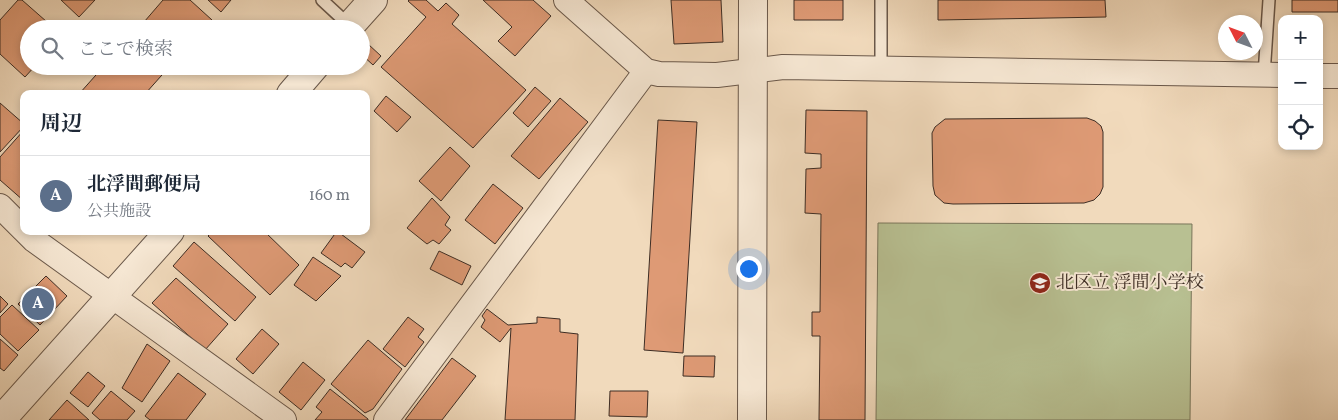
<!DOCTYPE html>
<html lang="ja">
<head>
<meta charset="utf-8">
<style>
	:root { --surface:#fff; --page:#f2f2f3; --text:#1f2937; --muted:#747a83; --line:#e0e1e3; --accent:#8f2418 }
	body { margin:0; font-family:Vollkorn,"Noto Serif JP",serif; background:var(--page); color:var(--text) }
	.controls { position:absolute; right:15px; top:15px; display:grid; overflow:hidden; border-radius:10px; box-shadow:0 2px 8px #0003 }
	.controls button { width:45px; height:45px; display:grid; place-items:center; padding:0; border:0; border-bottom:1px solid var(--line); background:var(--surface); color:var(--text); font:25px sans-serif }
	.compass { position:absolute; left:1218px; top:15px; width:45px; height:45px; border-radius:50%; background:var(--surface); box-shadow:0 2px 8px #0003; rotate:312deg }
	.you { position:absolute; left:748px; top:268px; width:18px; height:18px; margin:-12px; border:4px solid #fff; border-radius:50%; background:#1a73e8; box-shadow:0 0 0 8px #1a73e833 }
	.badge { display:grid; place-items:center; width:32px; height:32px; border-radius:50%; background:var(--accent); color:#fff; font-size:16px; font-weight:700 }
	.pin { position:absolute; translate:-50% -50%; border:2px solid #fff; box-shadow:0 1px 5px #0006 }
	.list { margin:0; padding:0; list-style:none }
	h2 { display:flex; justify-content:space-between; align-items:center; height:65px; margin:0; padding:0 20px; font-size:21px }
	h2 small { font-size:16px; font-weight:400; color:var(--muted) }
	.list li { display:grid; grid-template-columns:32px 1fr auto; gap:15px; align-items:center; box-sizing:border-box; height:80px; padding:0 20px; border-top:1px solid var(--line) }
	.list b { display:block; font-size:19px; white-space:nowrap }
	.list p { margin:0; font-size:16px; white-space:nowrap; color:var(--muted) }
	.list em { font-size:16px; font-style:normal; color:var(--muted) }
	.icon { flex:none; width:28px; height:28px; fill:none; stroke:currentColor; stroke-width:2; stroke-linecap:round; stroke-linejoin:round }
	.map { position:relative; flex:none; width:1338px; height:420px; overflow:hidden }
	.search { position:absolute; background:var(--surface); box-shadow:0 2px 8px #0003; left:20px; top:20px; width:350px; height:55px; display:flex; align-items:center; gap:12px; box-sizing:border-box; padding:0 18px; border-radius:28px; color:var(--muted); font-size:19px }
	.panel { position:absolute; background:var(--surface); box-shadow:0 2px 8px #0003; left:20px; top:90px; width:350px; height:145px; border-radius:10px }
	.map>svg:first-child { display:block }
</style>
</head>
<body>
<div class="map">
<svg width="1338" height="420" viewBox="0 0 1338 420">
	<rect width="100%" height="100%" fill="#f1dabc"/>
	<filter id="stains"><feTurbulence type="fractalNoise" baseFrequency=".004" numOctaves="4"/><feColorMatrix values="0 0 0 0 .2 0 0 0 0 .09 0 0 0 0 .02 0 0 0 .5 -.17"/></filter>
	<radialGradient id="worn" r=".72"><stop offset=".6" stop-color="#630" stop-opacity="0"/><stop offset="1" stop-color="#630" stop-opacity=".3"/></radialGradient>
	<!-- green -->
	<path fill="#b8c092" stroke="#7a765b" d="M878 223 1192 224 1190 420H876Z"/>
	<!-- building -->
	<path fill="#de9a75" stroke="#3d2d24" d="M18 0H22L55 29H29V66H35L25 77 0 54V20Z
		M61 0H95L79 17Z
		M163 0H190L212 20 204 29H138Z
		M208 0H231L221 12Z
		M409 0H426L438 11 446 3 459 15 452 24 526 90 473 148 381 67 426 17 408 1Z
		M483 0H533L551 16 515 56 498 41 512 27Z
		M671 0H721L723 42 674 44Z
		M794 0H843V20H794Z
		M938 0H1105L1106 17 938 20Z
		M1292 0H1338V12H1292Z
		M368 44 381 56 373 65 361 54V51Z
		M104 66H170L145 94H79Z
		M535 87 551 101 528 127 513 113Z
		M386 96 411 117 397 132 374 111Z
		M560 98 588 122 539 179 511 156Z
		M0 103 24 124V126L0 152Z
		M806 110 867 111 865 420H819L820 336H812V312H820L821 214 805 213 806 169 821 168V154L805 153Z
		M1087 118 1095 121 1101 126 1103 132V187L1100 194 1094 200 1084 203 953 204 944 203 935 195 933 186 932 133 935 127 945 119Z
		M658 120 697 122 683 353 644 350Z
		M24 130V201L0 180V157Z
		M450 147 470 166 441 201 419 181Z
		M493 184 523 208 495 244 465 220Z
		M432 198 450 217 445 225 451 230 439 244 433 240 427 244 407 228Z
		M213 231H264L299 265 270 295 208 236Z
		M337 231 365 252 352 268 345 263 341 267 321 253Z
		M194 242 256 297 235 321 173 266Z
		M439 251 471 266 462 285 430 269Z
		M313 257 341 276 316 301 294 285Z
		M46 276 67 296 40 325 18 304Z
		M176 278 228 324 205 350 152 303Z
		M0 296 8 304 0 313Z
		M12 305 39 330 18 351 0 334V317Z
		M487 309 508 325 537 323V317L560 319V332L578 334 575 420H505L511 328 500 342 481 327 485 320 482 316Z
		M408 317 424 329 418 337 424 342 405 367 383 349Z
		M262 329 279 344 253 374 236 359Z
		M0 339 18 355 4 371 0 368Z
		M368 340 402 369 373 409 365 413 331 384Z
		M147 344 170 361 142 402 122 388Z
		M684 356H715L714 377 683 376Z
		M452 358 476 376 442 420H405Z
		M303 362 325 380 301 410 279 392Z
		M88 372 105 386 88 407 70 393Z
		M178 373 206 394 186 420H150L145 416Z
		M330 389 368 419V420H315L322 412 316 407Z
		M111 391 135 411 127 420H100L92 413Z
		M610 391H648L647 417 609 416Z
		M67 400 89 420H49Z"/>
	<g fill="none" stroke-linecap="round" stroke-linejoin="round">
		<!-- service casing -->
		<g stroke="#6a584a" stroke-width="14">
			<path id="service" d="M322 0 350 26
				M881 0V69
				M1264 75 1269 0"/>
		</g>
		<!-- minor casing -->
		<g stroke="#6a584a" stroke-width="26">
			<path id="minor" d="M566 0 646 71
				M1319 76H1338
				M0 206 24 230
				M25 231 34 240 284 420
				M386 420 646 71 659 74 717 75 783 67 1282 75"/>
		</g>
		<!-- tertiary casing -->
		<g stroke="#6a584a" stroke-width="30">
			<path id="tertiary" d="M347 29 373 0
				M291 94 315 66
				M1 420 170 231
				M752 420 753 0"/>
		</g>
		<!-- service -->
		<use href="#service" stroke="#f6e7d3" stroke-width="11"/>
		<!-- minor -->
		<use href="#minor" stroke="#f6e7d3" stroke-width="24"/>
		<!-- tertiary -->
		<use href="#tertiary" stroke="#f6e7d3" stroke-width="28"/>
	</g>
	<!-- icons -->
	<defs>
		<g id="school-disc" transform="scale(1.125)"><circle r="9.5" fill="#8f2418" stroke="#f6e7d3"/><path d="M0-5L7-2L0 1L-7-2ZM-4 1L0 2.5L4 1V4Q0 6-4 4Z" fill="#fff"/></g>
	</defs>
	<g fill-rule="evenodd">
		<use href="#school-disc" x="1040" y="283"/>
	</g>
	<g text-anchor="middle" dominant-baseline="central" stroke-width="4" stroke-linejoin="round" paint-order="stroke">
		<!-- poi labels -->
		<g font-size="18" fill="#3d2d24" stroke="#f6e7d3" text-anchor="start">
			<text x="1056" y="283">北区立 浮間小学校</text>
		</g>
	</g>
	<rect width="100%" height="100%" filter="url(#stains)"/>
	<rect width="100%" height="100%" fill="url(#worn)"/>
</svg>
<div class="controls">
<button>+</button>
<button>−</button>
<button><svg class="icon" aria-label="locate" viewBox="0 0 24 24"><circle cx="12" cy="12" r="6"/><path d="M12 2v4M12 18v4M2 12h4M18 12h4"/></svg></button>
</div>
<svg class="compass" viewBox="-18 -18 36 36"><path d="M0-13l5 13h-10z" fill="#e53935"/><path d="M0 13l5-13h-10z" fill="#747a83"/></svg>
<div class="you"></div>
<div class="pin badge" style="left:38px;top:304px;background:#5c6f8a">A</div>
<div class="search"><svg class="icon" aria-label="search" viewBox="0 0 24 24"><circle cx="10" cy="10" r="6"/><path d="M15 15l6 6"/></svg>ここで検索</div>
<section class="panel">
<h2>周辺<small></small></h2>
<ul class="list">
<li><span class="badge" style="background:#5c6f8a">A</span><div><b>北浮間郵便局</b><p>公共施設</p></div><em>160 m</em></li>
</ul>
</section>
</div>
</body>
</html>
